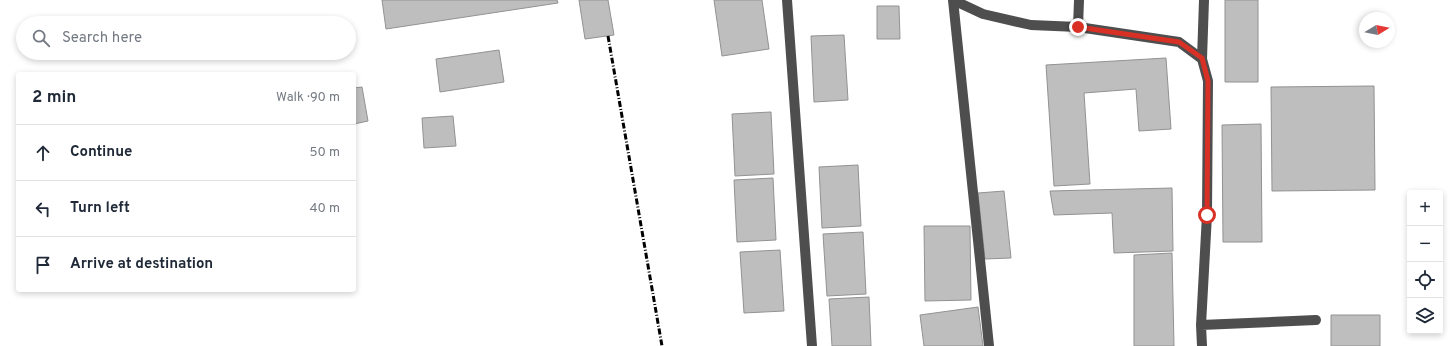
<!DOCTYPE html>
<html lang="en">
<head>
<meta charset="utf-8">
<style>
	:root { --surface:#fff; --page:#f2f2f3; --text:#1f2937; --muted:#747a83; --line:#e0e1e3 }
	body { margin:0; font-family:Overpass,sans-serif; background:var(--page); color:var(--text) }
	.controls { position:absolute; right:12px; bottom:12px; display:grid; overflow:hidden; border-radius:4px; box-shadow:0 2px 6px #0003 }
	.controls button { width:36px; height:36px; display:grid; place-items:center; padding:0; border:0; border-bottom:1px solid var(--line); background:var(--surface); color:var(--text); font:20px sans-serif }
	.compass { position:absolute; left:1359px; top:12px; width:36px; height:36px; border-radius:50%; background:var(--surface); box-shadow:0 2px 6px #0003; rotate:80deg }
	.stop { position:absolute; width:12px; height:12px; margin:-9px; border:3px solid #d93025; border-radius:50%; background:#fff }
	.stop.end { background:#d93025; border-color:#fff; box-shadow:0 1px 4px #0008 }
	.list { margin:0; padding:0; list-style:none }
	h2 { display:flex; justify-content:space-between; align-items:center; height:52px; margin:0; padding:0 16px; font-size:17px }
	h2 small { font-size:13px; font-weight:400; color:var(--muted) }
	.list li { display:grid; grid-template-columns:26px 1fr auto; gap:12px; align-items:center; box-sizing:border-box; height:56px; padding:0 16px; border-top:1px solid var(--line) }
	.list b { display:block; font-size:15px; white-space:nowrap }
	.list em { font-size:13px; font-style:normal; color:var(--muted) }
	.icon { flex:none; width:22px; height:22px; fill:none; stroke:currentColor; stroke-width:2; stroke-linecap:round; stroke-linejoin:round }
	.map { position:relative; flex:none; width:1455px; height:346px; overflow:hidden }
	.search { position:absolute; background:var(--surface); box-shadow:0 2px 6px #0003; left:16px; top:16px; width:340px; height:44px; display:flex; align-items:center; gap:10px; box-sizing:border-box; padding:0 14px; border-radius:22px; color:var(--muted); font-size:15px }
	.panel { position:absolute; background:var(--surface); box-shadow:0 2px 6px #0003; left:16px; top:72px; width:340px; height:220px; border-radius:4px }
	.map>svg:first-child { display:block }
</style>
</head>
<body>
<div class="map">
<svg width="1455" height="346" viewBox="0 0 1455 346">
	<rect width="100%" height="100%" fill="#fff"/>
	<!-- building -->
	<path fill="#bebebe" stroke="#929292" d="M382 0H557L558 3 386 29Z
		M579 0H608L614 35 585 39Z
		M714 0H762L769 49 722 56Z
		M1225 0H1258V82H1225Z
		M877 6H899L900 39H877Z
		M844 35 848 100 814 102 811 36Z
		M499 50 504 82 440 92 436 59Z
		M1166 58 1171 129 1139 131 1136 89 1084 93 1090 184 1054 186 1046 65Z
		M1374 86 1375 190 1272 191 1271 87Z
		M362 87 368 121 354 124V88Z
		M771 112 774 174 735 176 732 114Z
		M453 116 456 146 424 148 422 118Z
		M1261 124 1262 242H1223L1222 125Z
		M858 165 861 226 822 228 819 167Z
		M773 178 776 240 737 242 734 180Z
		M1172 188 1173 251 1114 253 1112 213 1054 215 1050 191Z
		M1004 191 1011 258 985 259 978 193Z
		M924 226H970L971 300 925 301Z
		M863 232 866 294 827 296 823 234Z
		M780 250 784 311 744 313 740 252Z
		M1172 253 1174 346H1134V255Z
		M869 297 871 346H832L829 299Z
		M978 307 983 346H924L920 315Z
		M1331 315H1380V346H1331Z"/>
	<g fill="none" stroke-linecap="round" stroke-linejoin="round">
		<!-- minor -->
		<path stroke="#4e4e4e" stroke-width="10" d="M787 0 812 346
			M953 0 983 14 1031 25 1078 27 1179 42 1202 59 1208 81 1207 215 1201 325 1202 346
			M953 0 989 346
			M1078 27 1079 0
			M1202 59 1204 0
			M1201 325 1316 320"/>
		<!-- rail -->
		<path stroke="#000" stroke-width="3" stroke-dasharray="6 2 1 2" stroke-linecap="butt" d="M608 36 662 346"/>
	</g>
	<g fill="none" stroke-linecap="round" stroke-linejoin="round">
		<!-- route -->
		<path stroke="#d93025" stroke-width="5" d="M1078 27 1179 42 1202 58 1208 81 1207 215"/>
	</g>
</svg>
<div class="controls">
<button>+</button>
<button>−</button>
<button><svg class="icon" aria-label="locate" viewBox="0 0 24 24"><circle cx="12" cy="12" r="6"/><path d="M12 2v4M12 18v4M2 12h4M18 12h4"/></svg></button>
<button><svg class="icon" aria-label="layers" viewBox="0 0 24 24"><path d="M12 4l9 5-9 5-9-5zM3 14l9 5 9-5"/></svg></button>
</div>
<svg class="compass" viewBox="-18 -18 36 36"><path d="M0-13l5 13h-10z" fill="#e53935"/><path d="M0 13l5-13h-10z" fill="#747a83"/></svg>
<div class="stop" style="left:1207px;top:215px"></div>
<div class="stop end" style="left:1078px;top:27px"></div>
<div class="search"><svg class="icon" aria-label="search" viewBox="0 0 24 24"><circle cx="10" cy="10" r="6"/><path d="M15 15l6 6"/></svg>Search here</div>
<section class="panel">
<h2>2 min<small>Walk · 90 m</small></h2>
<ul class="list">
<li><svg class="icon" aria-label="ahead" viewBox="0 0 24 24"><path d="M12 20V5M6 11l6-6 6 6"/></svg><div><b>Continue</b></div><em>50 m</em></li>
<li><svg class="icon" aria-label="left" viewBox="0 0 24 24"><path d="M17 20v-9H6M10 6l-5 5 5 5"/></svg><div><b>Turn left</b></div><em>40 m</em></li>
<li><svg class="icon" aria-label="arrive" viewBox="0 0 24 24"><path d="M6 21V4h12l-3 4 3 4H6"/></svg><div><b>Arrive at destination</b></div></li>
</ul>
</section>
</div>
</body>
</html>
